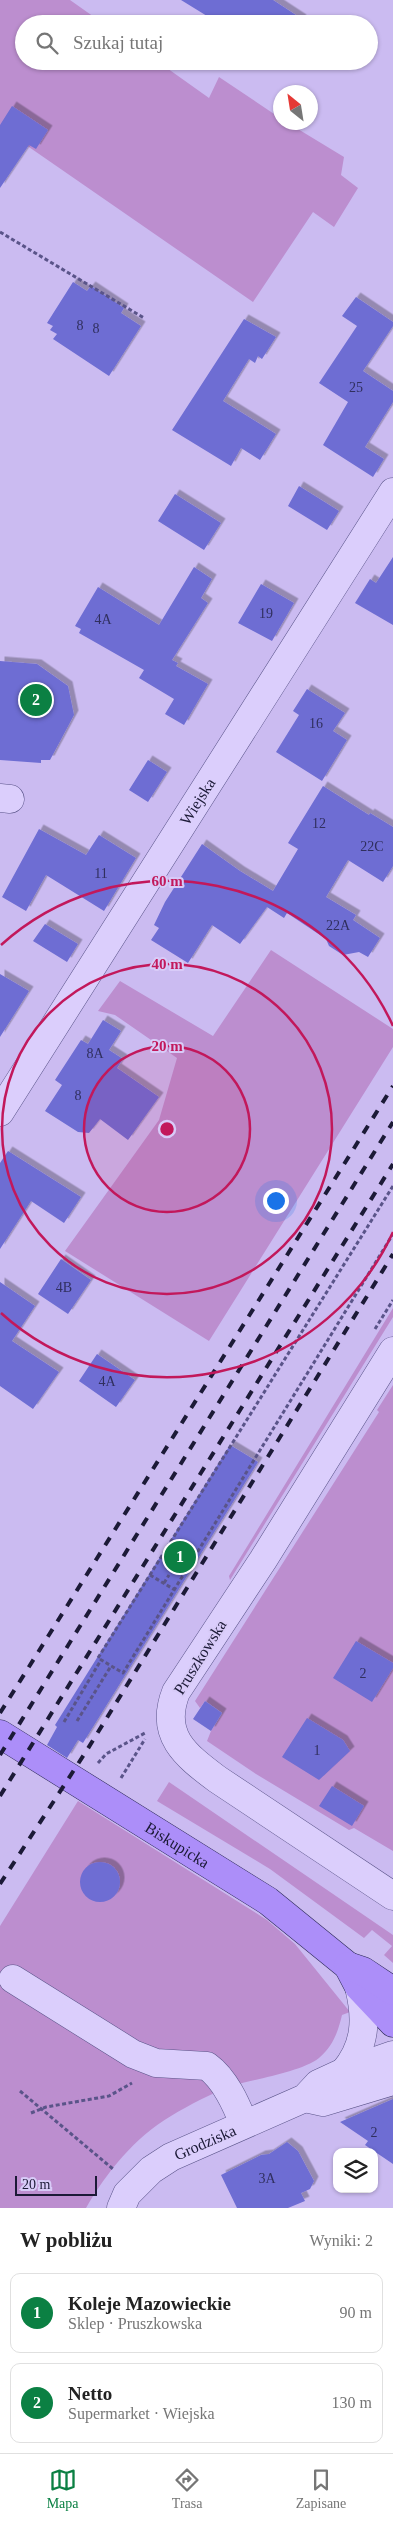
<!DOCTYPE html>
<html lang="pl">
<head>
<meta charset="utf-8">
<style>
	:root { --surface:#fff; --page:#f6f6f6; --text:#222; --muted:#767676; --line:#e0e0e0; --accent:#0b8043 }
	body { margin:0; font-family:"Times New Roman",serif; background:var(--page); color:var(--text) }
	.controls { position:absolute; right:15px; bottom:15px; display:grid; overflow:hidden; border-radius:10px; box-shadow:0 1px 4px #0004 }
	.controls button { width:45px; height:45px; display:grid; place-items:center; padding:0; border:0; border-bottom:1px solid var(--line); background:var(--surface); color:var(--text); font:25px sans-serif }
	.compass { position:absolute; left:273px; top:85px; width:45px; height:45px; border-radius:50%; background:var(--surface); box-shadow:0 1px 4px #0004; rotate:330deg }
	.scale { position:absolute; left:15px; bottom:12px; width:82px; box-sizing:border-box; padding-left:5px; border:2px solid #1c1a37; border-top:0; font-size:14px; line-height:18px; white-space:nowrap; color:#1c1a37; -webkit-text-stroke:4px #d8cbf8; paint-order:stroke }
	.you { position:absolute; left:275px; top:1200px; width:18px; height:18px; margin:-12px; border:4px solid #fff; border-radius:50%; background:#1a73e8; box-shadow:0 0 0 8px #1a73e833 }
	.badge { display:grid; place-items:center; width:32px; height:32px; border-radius:50%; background:var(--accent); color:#fff; font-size:16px; font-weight:700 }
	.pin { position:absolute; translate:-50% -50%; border:2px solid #fff; box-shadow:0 1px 5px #0006 }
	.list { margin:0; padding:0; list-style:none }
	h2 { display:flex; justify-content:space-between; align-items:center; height:65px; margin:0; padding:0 20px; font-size:21px }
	h2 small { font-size:16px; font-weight:400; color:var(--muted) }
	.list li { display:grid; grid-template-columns:32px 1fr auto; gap:15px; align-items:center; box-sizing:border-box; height:80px; margin:0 10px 10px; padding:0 10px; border:1px solid var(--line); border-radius:10px }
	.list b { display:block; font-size:19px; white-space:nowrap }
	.list p { margin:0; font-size:16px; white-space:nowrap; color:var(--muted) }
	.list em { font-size:16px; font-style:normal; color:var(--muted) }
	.icon { flex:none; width:28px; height:28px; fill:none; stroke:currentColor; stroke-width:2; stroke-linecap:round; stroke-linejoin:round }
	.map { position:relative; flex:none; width:393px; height:2208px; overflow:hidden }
	.search { position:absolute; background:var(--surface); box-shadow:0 1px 4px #0004; left:15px; right:15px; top:15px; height:55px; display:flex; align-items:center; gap:12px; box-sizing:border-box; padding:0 18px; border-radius:28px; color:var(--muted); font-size:19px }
	.sheet { height:245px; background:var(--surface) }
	nav { display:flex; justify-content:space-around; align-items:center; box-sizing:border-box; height:70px; border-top:1px solid var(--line); background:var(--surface); font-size:14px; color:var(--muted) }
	nav a { display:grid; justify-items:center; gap:2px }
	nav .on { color:var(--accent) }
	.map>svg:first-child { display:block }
</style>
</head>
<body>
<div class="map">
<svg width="393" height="2208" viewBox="0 0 393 2208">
	<defs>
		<filter id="shadow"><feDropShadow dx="4.5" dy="-4.5" stdDeviation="0" flood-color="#0004"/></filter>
	</defs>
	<rect width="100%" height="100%" fill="#cbbbf1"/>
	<!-- green -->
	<path fill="#bc8ecf" d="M0 0H70L104 24H24V61H157L209 98 219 77 280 118V122L288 123 344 157 341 175 358 188 334 227 313 212 253 302 0 127Z
		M271 950 393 1029V1047L209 1341 65 1251 159 1120 177 1058 115 1015 98 1011 120 981 213 1036Z
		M393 1308V1317L230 1580 229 1576Z
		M393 1385V1851L354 1828 349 1830 256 1774 207 1741 211 1731 222 1713 205 1701 200 1708 195 1701 379 1412 377 1410Z
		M169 1782 393 1935V1963L384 1955 392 1946 372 1930 364 1938 270 1869 157 1801Z
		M78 1801 267 1920 295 1944 350 2012 342 2015C338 2032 333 2046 319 2058 301 2072 255 2079 232 2086 212 2093 189 2105 171 2116 134 2138 107 2172 86 2208H0V1926Z"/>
	<!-- building -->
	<path fill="#6e6dd3" filter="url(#shadow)" d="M181 0H273L302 19 299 24H220Z
		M12 106 48 130 36 149 29 145 0 188V125Z
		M73 282 87 291 91 286 124 308 121 313 141 326 109 376 53 339 57 334 50 330 53 326 47 323Z
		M356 297 393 322V326L363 371 393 391V402L365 447 384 459 373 477 323 445 348 402 319 383 357 326 342 316Z
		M244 319 276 337 262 359 258 356 255 363 249 359 223 401 276 434 260 460 241 448 231 466 172 430Z
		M299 486 339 511 327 530 288 506Z
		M175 494 221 523 204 550 158 521Z
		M393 557V625L355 603 370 579 376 583Z
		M194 567 212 579 201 598 208 603 172 660 178 663 176 666 208 684 184 725 165 714 174 699 139 678 144 670 79 633 81 629 75 626 98 587 159 625Z
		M261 584 294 603 272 641 238 623Z
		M0 661 37 664 68 686 74 715 50 760H41V763L0 760Z
		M307 689 345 713 333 731 347 740 322 781 276 752 299 715 293 711Z
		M148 760 167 772 148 802 129 790Z
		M323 786 369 815 370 813 393 827V866L383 882 348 860 326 897 356 915 353 920 380 938 368 957 359 952 343 955 329 946 326 939 287 913 284 918 267 907 240 944 212 925 188 963 151 940 159 928 154 925 165 902 202 844 240 871 273 891 298 849 288 843Z
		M39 829 86 855 99 835 136 858 104 911 46 875 26 911 2 897Z
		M45 924 78 944 67 962 33 941Z
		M0 974 29 991 0 1037Z
		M103 1020 121 1031 109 1050 123 1059 117 1068 159 1097 128 1140 100 1119 89 1133 78 1132 45 1111 62 1085 55 1080 81 1040 88 1044Z
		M8 1151 81 1197 64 1223 31 1201 0 1249V1163Z
		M61 1259 91 1280 68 1314 38 1294Z
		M0 1282 35 1306 12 1341 59 1372 33 1409 0 1386Z
		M97 1354 135 1380 116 1407 79 1381Z
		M230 1445 258 1462 83 1743 78 1740 67 1758 47 1745 57 1727 55 1725Z
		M356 1641 393 1663V1668L372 1702 333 1678Z
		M205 1701 222 1713 211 1731 193 1719Z
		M307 1718 343 1740 350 1751 319 1780 282 1757Z
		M332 1786 364 1806 352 1826 319 1806Z
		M80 1882a20 20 0 1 1 40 0a20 20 0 1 1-40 0Z
		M393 2099V2164L365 2145 368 2141 340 2122Z
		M287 2142 298 2151 314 2181 310 2189 301 2193 305 2201 288 2208H237L221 2175 261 2155 269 2154Z"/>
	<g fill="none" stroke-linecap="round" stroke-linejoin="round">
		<!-- minor casing -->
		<g stroke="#5a5489" stroke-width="29">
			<g id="minor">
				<path d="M0 798 10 799"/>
				<path id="s1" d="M0 1112 393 492"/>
				<path d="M393 1351 263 1560 176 1692C159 1735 185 1755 217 1779L393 1896"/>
				<path d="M13 1979 133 2054 156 2063 207 2066C225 2079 236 2104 244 2124"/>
				<path d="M344 2072C366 2046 367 2019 359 1987"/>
				<path d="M305 2098 323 2102 393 2081"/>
				<path id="s2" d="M121 2208 127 2194 151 2170 171 2157 305 2098 318 2084 344 2072 393 2055"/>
			</g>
		</g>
		<!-- major casing -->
		<g stroke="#2b2956" stroke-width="29">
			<g id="major">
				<path id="s3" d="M0 1734 268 1901 348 1966 359 1987 393 2023"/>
				<path d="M348 1966 363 1971 393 1991"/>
			</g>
		</g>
		<!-- path -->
		<path stroke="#5a5489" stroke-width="3" stroke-dasharray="4 2.5" stroke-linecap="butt" d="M0 232 144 318
			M393 1186 98 1658 123 1673 393 1234
			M375 1329 393 1300
			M150 1575 175 1590
			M164 1583 169 1575
			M77 1721 111 1666
			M64 1722 101 1660
			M98 1763 106 1754 145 1733
			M121 1778 145 1739
			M20 2091 113 2169
			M31 2113 46 2107 109 2096 132 2083"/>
		<!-- minor -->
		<use href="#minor" stroke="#dbcefc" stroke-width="28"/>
		<!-- major -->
		<use href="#major" stroke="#ac8ef9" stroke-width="28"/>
		<!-- rail -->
		<path stroke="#1c1a37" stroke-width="4" stroke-dasharray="9 9" stroke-linecap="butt" d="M0 1713 393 1086
			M0 1755 393 1122
			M0 1796 393 1164
			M0 1884 87 1750 393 1254"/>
	</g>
	<!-- distance rings -->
	<circle cx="167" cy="1129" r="83" fill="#c2185b" fill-opacity=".12"/>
	<g fill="none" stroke="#c2185b" stroke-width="2.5">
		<circle cx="167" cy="1129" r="83"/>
		<circle cx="167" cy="1129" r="165"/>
		<path d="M393 1232A248 248 0 0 1 1 1313M1 945A248 248 0 0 1 393 1026"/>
	</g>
	<g text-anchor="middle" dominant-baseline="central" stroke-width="4" stroke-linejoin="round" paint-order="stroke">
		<!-- number labels -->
		<g font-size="14" fill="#302f5e">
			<text x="80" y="325">8</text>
			<text x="96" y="328">8</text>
			<text x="356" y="387">25</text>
			<text x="266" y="613">19</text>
			<text x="103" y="619">4A</text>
			<text x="316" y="723">16</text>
			<text x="319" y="823">12</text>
			<text x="372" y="846">22C</text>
			<text x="101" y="873">11</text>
			<text x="338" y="925">22A</text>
			<text x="95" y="1053">8A</text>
			<text x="78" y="1095">8</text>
			<text x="64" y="1287">4B</text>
			<text x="107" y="1381">4A</text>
			<text x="363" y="1673">2</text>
			<text x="317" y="1750">1</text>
			<text x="374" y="2132">2</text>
			<text x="267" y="2178">3A</text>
		</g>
		<!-- street labels -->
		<g font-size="16" fill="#1c1a37" stroke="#d8cbf8">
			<text stroke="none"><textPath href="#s1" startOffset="368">Wiejska</textPath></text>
			<text transform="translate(200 1657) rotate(-58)">Pruszkowska</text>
			<text stroke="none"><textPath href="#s3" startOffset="209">Biskupicka</textPath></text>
			<text stroke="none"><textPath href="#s2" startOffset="110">Grodziska</textPath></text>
		</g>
	</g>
	<circle cx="167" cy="1129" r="8" fill="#c2185b" stroke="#d8cbf8" stroke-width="2.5"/>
	<g font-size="15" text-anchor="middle" font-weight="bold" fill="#c2185b" stroke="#d8cbf8" stroke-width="4" stroke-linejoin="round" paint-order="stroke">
		<text x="167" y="886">60 m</text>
		<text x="167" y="969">40 m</text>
		<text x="167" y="1051">20 m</text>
	</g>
</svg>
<div class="controls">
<button><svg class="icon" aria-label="layers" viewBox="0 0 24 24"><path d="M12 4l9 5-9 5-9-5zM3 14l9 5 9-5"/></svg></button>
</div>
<svg class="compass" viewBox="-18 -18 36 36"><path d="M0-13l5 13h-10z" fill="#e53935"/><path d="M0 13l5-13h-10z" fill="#767676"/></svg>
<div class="scale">20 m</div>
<div class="you"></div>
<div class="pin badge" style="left:180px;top:1557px">1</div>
<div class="pin badge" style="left:36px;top:700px">2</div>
<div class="search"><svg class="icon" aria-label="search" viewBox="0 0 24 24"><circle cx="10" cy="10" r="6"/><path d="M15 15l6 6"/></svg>Szukaj tutaj</div>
</div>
<section class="sheet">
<h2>W pobliżu<small>Wyniki: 2</small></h2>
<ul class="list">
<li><span class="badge">1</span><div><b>Koleje Mazowieckie</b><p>Sklep · Pruszkowska</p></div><em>90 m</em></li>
<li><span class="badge">2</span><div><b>Netto</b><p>Supermarket · Wiejska</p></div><em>130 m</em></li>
</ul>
</section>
<nav>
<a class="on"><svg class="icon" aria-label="map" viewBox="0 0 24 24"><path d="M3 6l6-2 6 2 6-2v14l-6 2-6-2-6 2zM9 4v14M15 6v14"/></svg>Mapa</a>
<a><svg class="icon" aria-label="directions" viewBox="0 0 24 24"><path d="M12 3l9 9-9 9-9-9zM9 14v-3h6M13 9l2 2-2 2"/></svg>Trasa</a>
<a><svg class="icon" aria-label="saved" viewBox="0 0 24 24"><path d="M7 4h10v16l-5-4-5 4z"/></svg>Zapisane</a>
</nav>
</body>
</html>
